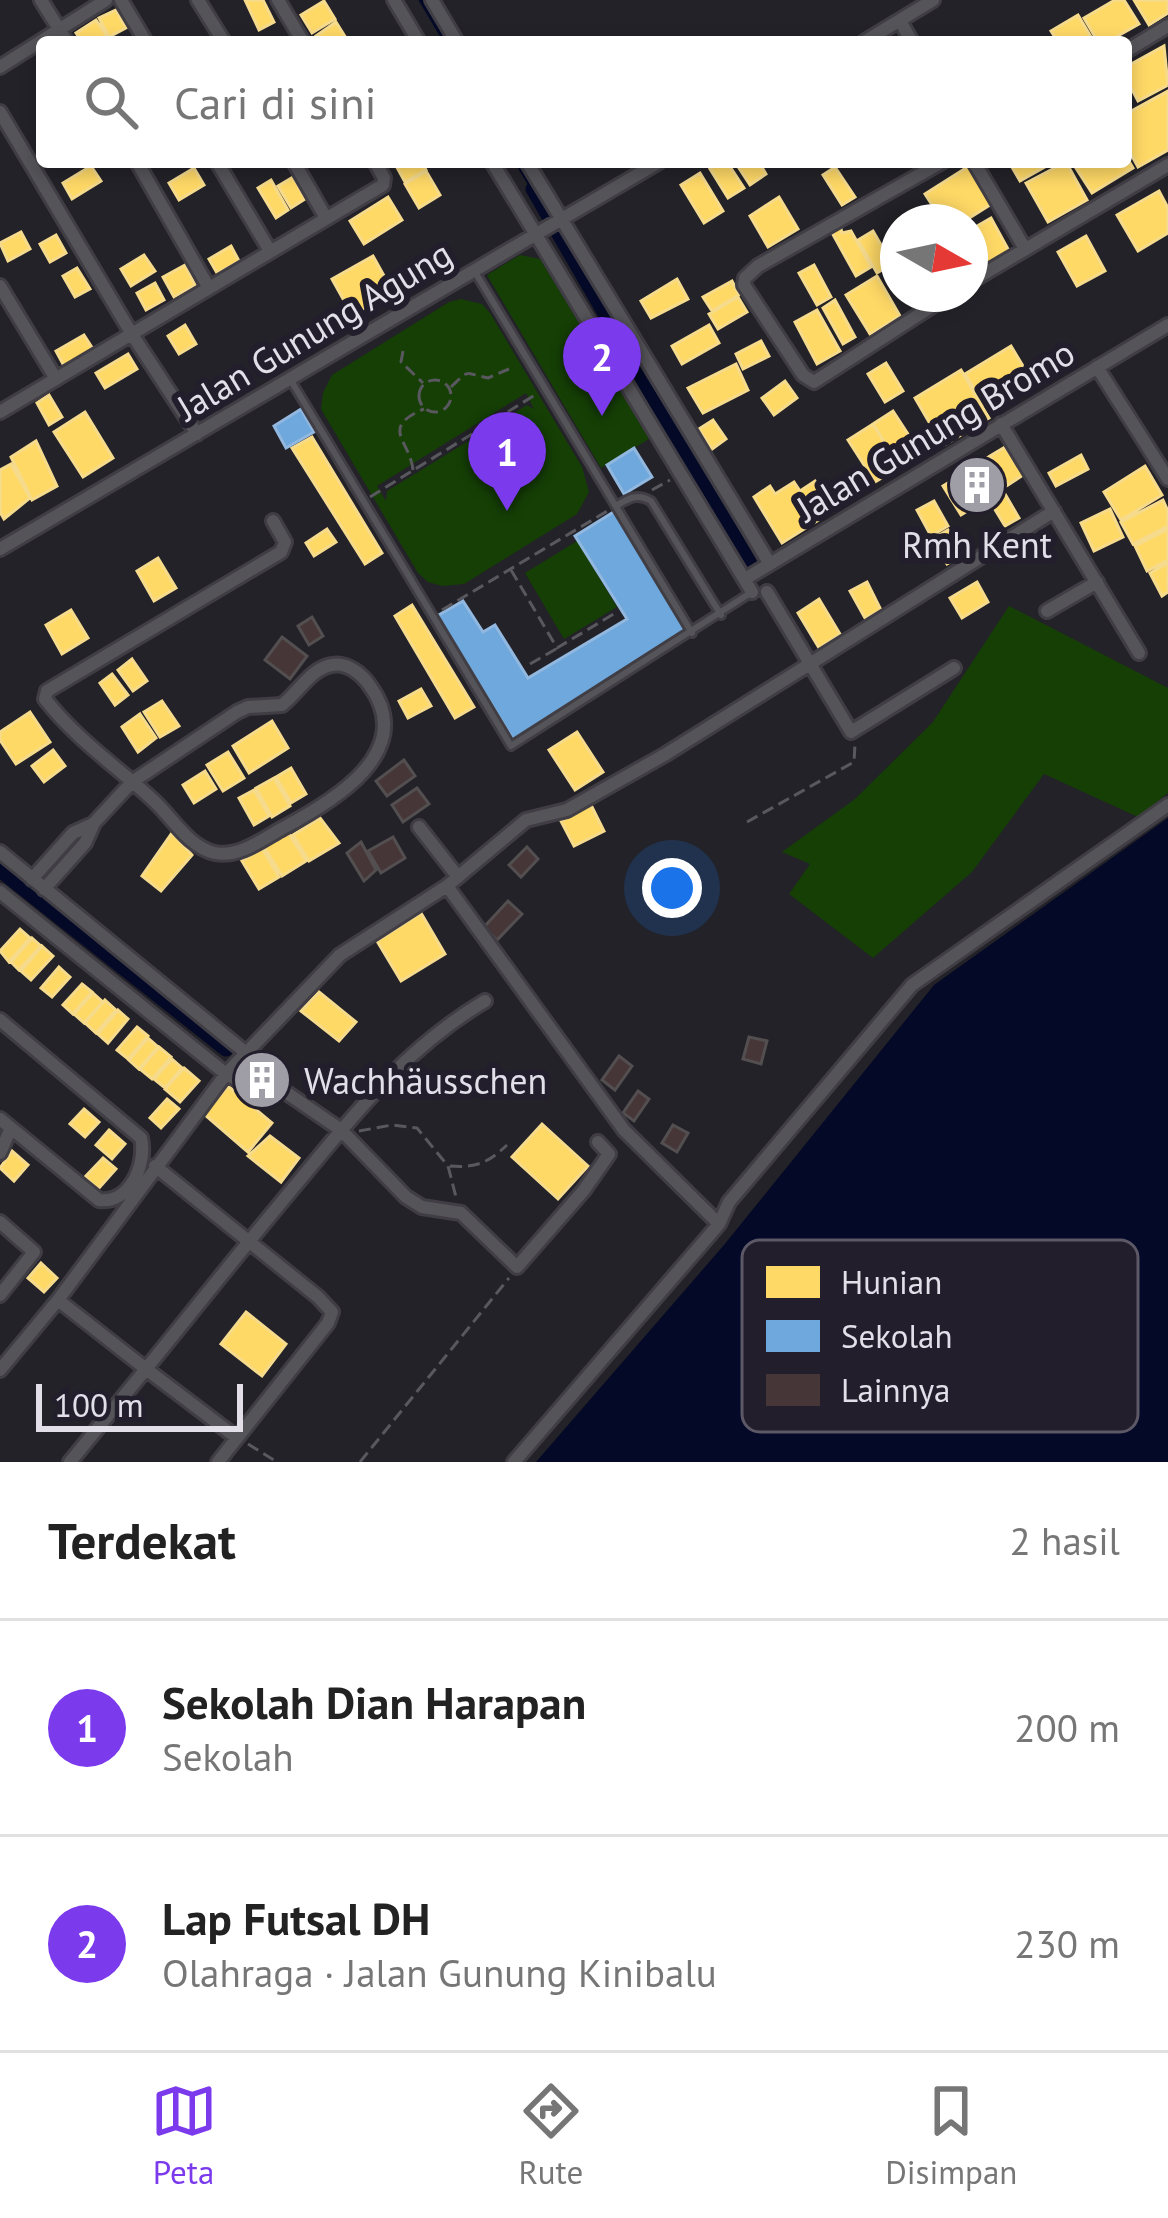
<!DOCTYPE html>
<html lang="id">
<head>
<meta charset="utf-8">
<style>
	:root { --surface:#fff; --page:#f6f6f6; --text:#222; --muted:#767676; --line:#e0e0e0; --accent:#7c3aed }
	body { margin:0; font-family:"PT Sans",sans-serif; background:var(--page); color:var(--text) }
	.compass { position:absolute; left:880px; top:204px; width:108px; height:108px; border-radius:50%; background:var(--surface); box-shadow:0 6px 18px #0003; rotate:99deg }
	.scale { position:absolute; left:36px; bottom:30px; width:207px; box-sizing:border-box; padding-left:12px; border:6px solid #e2dfe9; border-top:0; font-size:33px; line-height:42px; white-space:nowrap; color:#e2dfe9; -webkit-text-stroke:9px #221e2c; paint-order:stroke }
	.you { position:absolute; left:672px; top:888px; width:42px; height:42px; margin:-30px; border:9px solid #fff; border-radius:50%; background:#1a73e8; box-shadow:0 0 0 18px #1a73e833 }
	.badge { display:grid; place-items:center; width:78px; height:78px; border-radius:50%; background:var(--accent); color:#fff; font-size:39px; font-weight:700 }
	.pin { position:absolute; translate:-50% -99px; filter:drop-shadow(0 3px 6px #0008) }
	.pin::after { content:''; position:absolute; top:63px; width:42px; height:36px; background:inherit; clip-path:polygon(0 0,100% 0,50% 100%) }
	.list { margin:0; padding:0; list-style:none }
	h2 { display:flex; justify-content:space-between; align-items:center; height:156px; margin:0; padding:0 48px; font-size:51px }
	h2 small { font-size:39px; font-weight:400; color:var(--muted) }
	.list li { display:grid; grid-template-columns:78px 1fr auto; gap:36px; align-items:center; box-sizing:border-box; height:216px; padding:0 48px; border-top:3px solid var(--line) }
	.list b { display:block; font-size:45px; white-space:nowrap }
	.list p { margin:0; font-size:39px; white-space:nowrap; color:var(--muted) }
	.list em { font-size:39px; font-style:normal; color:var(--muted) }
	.icon { flex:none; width:66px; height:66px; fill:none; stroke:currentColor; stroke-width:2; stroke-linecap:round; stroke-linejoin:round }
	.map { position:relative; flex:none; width:1168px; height:1462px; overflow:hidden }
	.search { position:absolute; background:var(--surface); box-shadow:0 6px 18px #0003; left:36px; right:36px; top:36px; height:132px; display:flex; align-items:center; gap:30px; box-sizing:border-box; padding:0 42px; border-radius:12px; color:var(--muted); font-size:45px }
	.sheet { height:588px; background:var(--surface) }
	nav { display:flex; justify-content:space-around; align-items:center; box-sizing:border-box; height:168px; border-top:3px solid var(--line); background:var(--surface); font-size:33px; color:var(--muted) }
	nav a { display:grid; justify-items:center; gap:6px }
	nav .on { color:var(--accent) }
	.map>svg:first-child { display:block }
</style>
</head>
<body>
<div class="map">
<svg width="1168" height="1462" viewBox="0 0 1168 1462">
	<rect width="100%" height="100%" fill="#232228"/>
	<!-- green -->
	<path fill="#153f05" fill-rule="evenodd" d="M520 255 540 259 649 439 601 468 487 275Z
		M461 299 482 304 490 313 582 467 589 492 577 514 464 584 442 586 428 582 418 573 321 409 323 393 332 375 449 302ZM526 393 534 409 527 405 387 491 386 501 377 486Z
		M577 541 617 607 564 639 525 573Z
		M1009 606 1168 688V793L1138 817 1044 774 972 872 873 958 789 894 810 864 782 852 855 799 933 722Z"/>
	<!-- water -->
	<path fill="#030926" d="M1168 818V1462H536L724 1245 934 985Z"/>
	<!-- homes -->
	<path fill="#ffd966" stroke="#f6db8d" stroke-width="3" d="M245 0H263L274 22 259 30Z
		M1115 0H1124L1139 24 1107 42H1098L1084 18Z
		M1134 0H1168V13L1149 25Z
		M324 1 335 19 312 33 301 15Z
		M116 10 126 28 109 37 99 18Z
		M1078 15 1094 42H1058L1051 31Z
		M96 20 107 36 97 42H82L76 33Z
		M336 22 346 38 340 42H320L316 36Z
		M1164 46 1168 85 1138 101 1126 78V67Z
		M1168 91V150L1138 167 1126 145V114Z
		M1126 156 1133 168 1092 193 1072 162H1126Z
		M394 162H422L426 170 405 182Z
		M721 162H727L744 188 728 198 710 169Z
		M735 162H759L766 174 750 185Z
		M1009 162H1051L1052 163 1020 181Z
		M1066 162 1087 200 1048 222 1026 183Z
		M91 166 101 181 72 199 63 183Z
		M969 166 993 203 963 222H943L925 194Z
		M835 167 855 197 842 205 823 175Z
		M194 168 204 185 179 200 169 183Z
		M426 171 440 195 419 208 405 184Z
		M700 173 723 211 704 223 681 185Z
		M293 177 305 199 291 208 278 186Z
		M271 180 288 210 276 218 258 188Z
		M1159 191 1168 208V233L1138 251 1117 215Z
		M388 197 402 220 364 244 350 221Z
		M779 197 798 229 768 247 750 216Z
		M991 218 1009 251 987 263 970 230Z
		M840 224 842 233 851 231 871 267 856 276 831 231Z
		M873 231 892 264 877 273 858 240Z
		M21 232 30 249 8 261 0 243Z
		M56 235 66 253 50 262 40 244Z
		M1086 236 1105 271 1077 286 1058 252Z
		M231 246 239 261 217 273 209 259Z
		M144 255 155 271 131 286 121 269Z
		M373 256 393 292 352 315 332 279Z
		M185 265 195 285 174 297 163 277Z
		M814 265 831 297 817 305 799 273Z
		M77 268 90 289 75 297 63 276Z
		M877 276 900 316 870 334 846 295Z
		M677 279 688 299 651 318 641 301Z
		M732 281 739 295 712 311 703 297Z
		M155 283 164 300 146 310 137 293Z
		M738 297 747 312 718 329 709 314Z
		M835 300 855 337 843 344 823 308Z
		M817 310 840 351 817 364 795 322Z
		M185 325 196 344 179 354 168 336Z
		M709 325 719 343 682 364 672 346Z
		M84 335 93 349 64 366 56 351Z
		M761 341 769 356 743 369 736 354Z
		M1011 346 1029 376 984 404 965 374Z
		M128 354 137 369 105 388 96 373Z
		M886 363 903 391 885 402 868 374Z
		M736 364 748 390 703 413 688 388Z
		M961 370 989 418 943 446 915 398Z
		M785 381 797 398 774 415 762 398Z
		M49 395 62 417 49 425 37 403Z
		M893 411 921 454 900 467 873 424Z
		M85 412 113 458 83 477 54 432Z
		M713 420 726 439 712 449 699 429Z
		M873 424 900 467 875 482 848 440Z
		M312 437 382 553 365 564 292 448Z
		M36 441 57 486 32 500 11 457Z
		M1005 447 1023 475 1008 485 990 456Z
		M1081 455 1088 469 1056 486 1049 473Z
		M990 456 1008 485 994 493 976 465Z
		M11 464 30 498 4 519 0 512V470Z
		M976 465 994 493 977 505 959 476Z
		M1145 466 1162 495 1121 520 1104 492Z
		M959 476 977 505 961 515 943 486Z
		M815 481 833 511 782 543 754 497 770 486 775 494 794 482 800 491Z
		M1005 494 1019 518 1005 526 991 503Z
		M1163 500 1168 511V526L1133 544 1121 522Z
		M934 501 948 526 931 536 917 510Z
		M1110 509 1123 537 1094 551 1081 523Z
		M327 529 336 542 314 556 306 543Z
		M1168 529V560L1147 571 1135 546Z
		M948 530 963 555 947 564 932 539Z
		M158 558 176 588 154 601 137 571Z
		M1168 563V592L1162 596 1150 573Z
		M867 582 881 610 865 618 850 591Z
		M977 582 988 602 962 618 950 598Z
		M819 599 840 634 819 648 798 613Z
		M412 605 474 707 455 718 395 616Z
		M71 610 88 638 62 654 46 625Z
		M132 659 147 681 133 691 118 670Z
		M112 674 128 695 115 705 100 683Z
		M421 689 431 706 408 718 399 701Z
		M162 701 179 726 160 737 144 712Z
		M30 712 50 742 16 764 0 740V732Z
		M140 714 156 738 138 752 122 727Z
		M272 721 288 748 249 773 233 746Z
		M577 732 603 772 575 790 549 750Z
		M53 750 65 766 44 782 32 766Z
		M228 752 244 778 223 791 207 765Z
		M291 768 306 794 291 803 276 777Z
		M205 771 216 789 194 803 183 785Z
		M274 778 290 806 272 817 256 788Z
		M254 790 269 816 254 825 239 798Z
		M591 805 604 831 574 846 561 821Z
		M320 818 339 843 309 861 293 835Z
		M288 832 306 861 282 876 264 847Z
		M172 833 192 855 161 891 142 876Z
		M262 848 279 877 259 889 242 861Z
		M421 913 445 954 401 981 377 941Z
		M20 929 30 938 9 962 0 951Z
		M32 938 41 946 19 970 11 962Z
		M42 946 53 956 31 980 21 971Z
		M59 967 70 977 52 997 41 988Z
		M82 984 92 992 73 1014 63 1005Z
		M319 992 356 1022 339 1041 301 1011Z
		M93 993 103 1002 84 1023 74 1014Z
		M105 1000 116 1010 96 1033 85 1023Z
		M118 1010 128 1019 108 1043 98 1034Z
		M137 1027 148 1036 128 1059 117 1050Z
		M148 1038 158 1047 139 1069 129 1060Z
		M159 1047 171 1057 152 1079 140 1069Z
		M172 1059 182 1068 165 1088 154 1079Z
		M184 1068 199 1081 180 1102 165 1089Z
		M228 1086 272 1123 248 1152 204 1114Z
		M167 1099 179 1109 161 1128 150 1118Z
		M84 1109 99 1122 85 1137 70 1124Z
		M542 1124 588 1166 558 1199 512 1157Z
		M109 1130 125 1144 112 1159 96 1145Z
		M270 1136 299 1158 281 1182 248 1156Z
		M12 1151 28 1165 14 1181 0 1168Z
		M103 1158 116 1169 98 1189 85 1177Z
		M41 1263 57 1278 44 1292 28 1278Z
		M246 1312 286 1344 262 1376 221 1344Z"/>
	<!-- schools -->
	<path fill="#6fa8dc" stroke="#92b8e0" stroke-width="3" d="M301 409 314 432 286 448 274 426Z
		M634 448 652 477 624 494 607 465Z
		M615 511 688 631 514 741 437 616 463 601 483 632 495 625 528 678 627 619 575 536Z"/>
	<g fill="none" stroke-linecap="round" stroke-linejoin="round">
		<!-- stream -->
		<path stroke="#030926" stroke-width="4.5" d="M421 0 446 42
			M517 162 533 189"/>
		<!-- canal -->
		<path stroke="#030926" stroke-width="15" d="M533 189 750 564
			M0 870 226 1049"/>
	</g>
	<!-- building -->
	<path fill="#463637" stroke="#534f50" stroke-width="3" d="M312 617 323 636 309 645 298 626Z
		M282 637 307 656 290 679 265 660Z
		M404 760 415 776 387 796 376 781Z
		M417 788 429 804 403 822 392 805Z
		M393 837 405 858 381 873 368 851Z
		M361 842 376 870 364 881 347 853Z
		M527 847 538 859 521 877 509 865Z
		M508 901 522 914 497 940 484 927Z
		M749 1037 767 1041 761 1064 743 1059Z
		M619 1056 632 1066 615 1090 602 1080Z
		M638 1091 649 1099 634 1121 623 1113Z
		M673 1125 688 1133 677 1152 662 1143Z"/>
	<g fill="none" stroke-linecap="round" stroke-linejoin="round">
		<!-- service casing -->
		<g stroke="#403e44" stroke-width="12">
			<path id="service" d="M475 272 692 633
				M290 379 511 746 752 592
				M616 506C629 498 637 493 651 501L721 615"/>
		</g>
		<!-- minor casing -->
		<g stroke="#403e44" stroke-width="18">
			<path id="minor" d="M41 0 67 42
				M121 0 146 42
				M198 0 224 42
				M278 0 303 42
				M394 0 419 42
				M432 0 457 42
				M900 21 912 42
				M864 42 933 0
				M1126 51 1168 26
				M0 67 106 0
				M0 112 133 336 197 434
				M137 162 209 288
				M217 162 270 251
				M294 162 326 218
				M492 162 752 592
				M527 162 770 564
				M942 162 758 266 745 278 744 285 803 375 814 382 951 294
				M974 162 1024 247
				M970 282 1168 165
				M0 286 56 379
				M1097 367 1168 479
				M0 412 383 185 384 178 375 162
				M1001 424 1139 653
				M0 549 659 162
				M745 579 1168 325
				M767 592 851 732 954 668
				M1047 611 1097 582
				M419 827 458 877
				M0 852 273 1075 284 1091 341 1130 406 1197 422 1207 461 1213 517 1267 584 1190 609 1154 598 1142
				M32 879 73 833 93 824
				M447 886 624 1130 719 1224
				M44 889 85 843 94 823 132 782 237 712 248 707 282 705C298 693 311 668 332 665 347 662 362 674 370 686 418 752 332 802 283 828 263 839 239 858 215 853 188 847 172 817 153 800 116 766 76 739 45 699L47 691 281 552 285 542 273 521
				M0 892 226 1074 259 1091H284
				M0 1020 141 1138C147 1164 130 1204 99 1200L0 1119
				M0 1153 11 1128
				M155 1166 318 1297 332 1312 328 1323 237 1438 146 1369C197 1306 247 1243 299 1181 356 1112 407 1047 485 1001
				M0 1222 34 1252 0 1295
				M58 1300 146 1369 70 1462
				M0 1370 58 1300 226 1074 340 955 447 886 526 820 567 810 666 754 1054 511
				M218 1462 237 1438
				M514 1462 719 1224 729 1202 912 985 1168 805"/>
		</g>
		<!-- path -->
		<path stroke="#59585e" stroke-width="3" stroke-dasharray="12 6" stroke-linecap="butt" d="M403 351 401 362 423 383
			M419 396a16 16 0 1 1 32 0a16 16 0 1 1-32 0Z
			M451 387C471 368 463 373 488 378L509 369
			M413 470C410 440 379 428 424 409
			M652 490 670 480
			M370 497 535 395
			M511 570 557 648 617 612
			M442 610 609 510
			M530 664 556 649
			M747 822 854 762 855 744
			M359 1131 392 1125 417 1128 448 1166 456 1197
			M450 1166C476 1168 488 1163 507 1145
			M248 1444 277 1462
			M360 1462 509 1278"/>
		<!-- service -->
		<use href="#service" stroke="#555459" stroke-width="6"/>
		<!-- minor -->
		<use href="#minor" stroke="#555459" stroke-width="12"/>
	</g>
	<!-- icons -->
	<defs>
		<g id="building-disc" transform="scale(3)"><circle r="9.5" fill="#9f9da5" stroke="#221e2c"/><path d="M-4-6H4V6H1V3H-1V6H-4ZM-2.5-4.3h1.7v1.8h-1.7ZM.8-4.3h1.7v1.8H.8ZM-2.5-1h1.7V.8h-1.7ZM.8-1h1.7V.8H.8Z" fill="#fff"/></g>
	</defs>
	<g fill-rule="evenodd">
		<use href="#building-disc" x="977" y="485"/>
		<use href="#building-disc" x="262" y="1080"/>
	</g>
	<g text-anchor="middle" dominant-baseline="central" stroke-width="12" stroke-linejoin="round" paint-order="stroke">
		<!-- street labels -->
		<g font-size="36" fill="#e2dfe9" stroke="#221e2c">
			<text transform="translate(314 330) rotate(-31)">Jalan Gunung Agung</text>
			<text transform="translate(935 430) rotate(-31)">Jalan Gunung Bromo</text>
		</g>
		<!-- poi labels -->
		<g font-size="36" fill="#e2dfe9" stroke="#221e2c">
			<text x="977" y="544">Rmh Kent</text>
			<text x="304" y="1080" text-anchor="start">Wachhäusschen</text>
		</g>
	</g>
	<!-- legend -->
	<rect x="742" y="1240" width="396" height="192" rx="18" fill="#221e2c" stroke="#5c5865" stroke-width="3"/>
	<rect x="766" y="1266" width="54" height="32" fill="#ffd966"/>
	<rect x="766" y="1320" width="54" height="32" fill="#6fa8dc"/>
	<rect x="766" y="1374" width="54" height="32" fill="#463637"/>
	<g font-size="33" fill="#e2dfe9">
		<text x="841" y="1294">Hunian</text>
		<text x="841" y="1348">Sekolah</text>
		<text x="841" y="1402">Lainnya</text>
	</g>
</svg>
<svg class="compass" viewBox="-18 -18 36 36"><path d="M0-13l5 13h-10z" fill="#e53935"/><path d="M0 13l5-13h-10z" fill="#767676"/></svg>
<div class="scale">100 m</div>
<div class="you"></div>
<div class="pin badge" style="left:507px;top:511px">1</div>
<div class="pin badge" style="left:602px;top:416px">2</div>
<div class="search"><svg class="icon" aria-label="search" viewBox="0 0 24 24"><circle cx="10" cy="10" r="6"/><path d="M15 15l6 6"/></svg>Cari di sini</div>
</div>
<section class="sheet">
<h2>Terdekat<small>2 hasil</small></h2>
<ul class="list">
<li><span class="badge">1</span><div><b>Sekolah Dian Harapan</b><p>Sekolah</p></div><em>200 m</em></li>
<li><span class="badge">2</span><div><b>Lap Futsal DH</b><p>Olahraga · Jalan Gunung Kinibalu</p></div><em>230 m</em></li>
</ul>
</section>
<nav>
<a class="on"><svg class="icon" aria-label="map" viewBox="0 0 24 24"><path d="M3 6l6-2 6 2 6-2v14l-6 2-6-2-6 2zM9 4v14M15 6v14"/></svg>Peta</a>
<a><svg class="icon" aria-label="directions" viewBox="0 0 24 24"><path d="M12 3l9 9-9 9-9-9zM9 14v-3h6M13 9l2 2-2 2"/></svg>Rute</a>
<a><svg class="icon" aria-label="saved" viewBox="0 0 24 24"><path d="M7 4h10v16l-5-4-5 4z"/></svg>Disimpan</a>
</nav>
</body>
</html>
